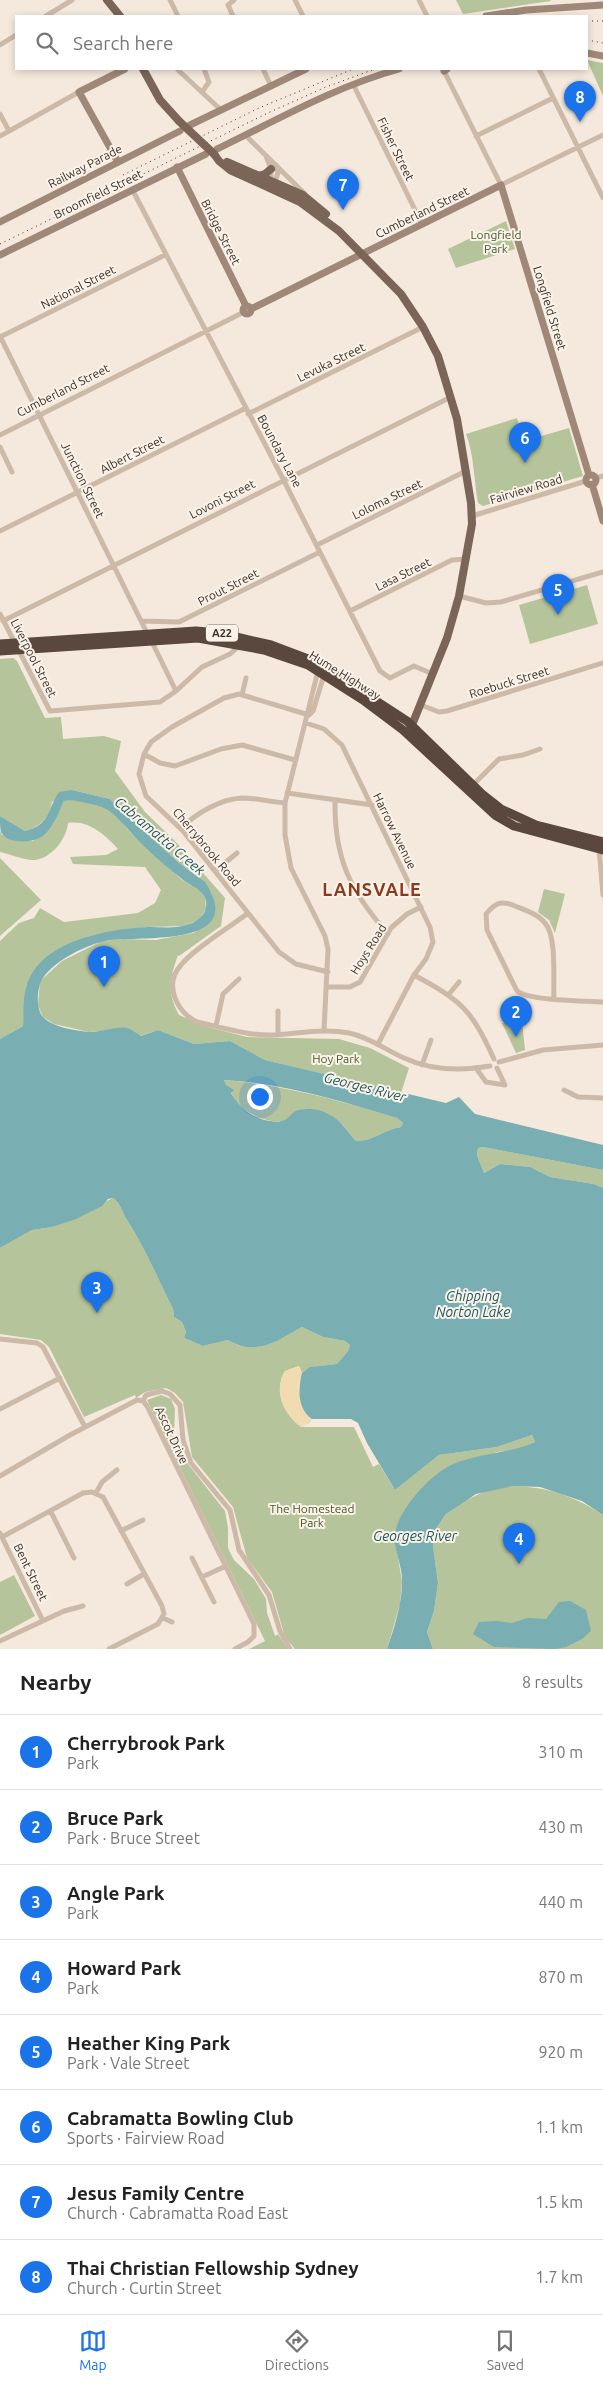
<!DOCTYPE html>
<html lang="en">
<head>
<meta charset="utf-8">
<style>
	:root { --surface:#fff; --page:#f2f2f2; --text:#222; --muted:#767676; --line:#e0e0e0; --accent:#1a73e8 }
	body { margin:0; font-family:Ubuntu,sans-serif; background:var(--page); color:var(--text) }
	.you { position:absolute; left:259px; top:1096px; width:18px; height:18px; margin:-12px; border:4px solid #fff; border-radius:50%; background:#1a73e8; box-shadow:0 0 0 8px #1a73e833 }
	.badge { display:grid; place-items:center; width:32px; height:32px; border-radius:50%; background:var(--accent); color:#fff; font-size:16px; font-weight:700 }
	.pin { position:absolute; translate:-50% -41px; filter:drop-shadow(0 1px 2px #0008) }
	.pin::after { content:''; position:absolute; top:26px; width:18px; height:15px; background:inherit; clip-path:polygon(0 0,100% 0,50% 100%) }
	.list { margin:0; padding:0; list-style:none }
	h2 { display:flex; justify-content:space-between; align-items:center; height:65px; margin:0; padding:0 20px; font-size:21px }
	h2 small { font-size:16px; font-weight:400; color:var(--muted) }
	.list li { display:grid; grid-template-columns:32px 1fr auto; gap:15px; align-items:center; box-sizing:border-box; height:75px; padding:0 20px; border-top:1px solid var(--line) }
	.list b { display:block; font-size:19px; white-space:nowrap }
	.list p { margin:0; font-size:16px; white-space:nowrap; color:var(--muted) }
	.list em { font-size:16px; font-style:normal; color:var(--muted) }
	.icon { flex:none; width:28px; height:28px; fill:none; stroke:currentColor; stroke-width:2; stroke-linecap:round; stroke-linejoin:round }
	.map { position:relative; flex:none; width:603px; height:1649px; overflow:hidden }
	.search { position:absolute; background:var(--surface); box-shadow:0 2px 8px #0003; left:15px; right:15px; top:15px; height:55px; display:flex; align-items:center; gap:12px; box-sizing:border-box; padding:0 18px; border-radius:0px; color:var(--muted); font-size:19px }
	.sheet { height:665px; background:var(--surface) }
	nav { display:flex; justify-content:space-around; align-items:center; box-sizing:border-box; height:70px; border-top:1px solid var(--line); background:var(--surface); font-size:14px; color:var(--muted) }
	nav a { display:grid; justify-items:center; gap:2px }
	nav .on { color:var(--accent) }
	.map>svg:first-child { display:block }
</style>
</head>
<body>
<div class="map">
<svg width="603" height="1649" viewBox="0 0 603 1649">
	<rect width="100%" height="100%" fill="#f4e9dc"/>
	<!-- green -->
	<path fill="#b5c49b" d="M456 0H550L551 1 463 14Z
		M587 60 603 63V96Z
		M506 221 515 249 456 268 448 249Z
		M517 418 524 441 569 428 583 476 483 506 478 503C474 481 474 454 466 434Z
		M587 585 598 624 530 644 519 605Z
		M13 658 17 661 45 718 61 717 63 739 104 736 121 741 115 771 145 812 174 840 225 898 221 926 179 956 178 955C169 980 167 992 179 1015L208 1027 247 1037 339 1039 370 1048 409 1068 401 1093 265 1060 230 1041 194 1044 158 1030 140 1036 129 1028 89 1032 54 1024 43 1017 38 1005 40 981 62 961 102 941 123 939 156 940 193 933 205 926 214 915V903L211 892 195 874 178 862 110 799 72 790 52 802C49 818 40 827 25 831L0 816V659Z
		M75 799 103 806 112 811 131 833 181 879 200 891 205 898 206 909 199 920 183 926 146 927 90 936 69 944 44 961 26 986 23 1026 0 1039V941L19 923 34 918 40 908 64 922 138 913 155 903 161 890 145 867 73 864 70 857 106 855 118 849C105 835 89 820 68 823 67 838 52 858 35 860 26 861 10 854 0 852V831L2 835 33 841 59 811 64 801Z
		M0 858 41 900 0 936Z
		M544 889 565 894 555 933 549 920 538 912Z
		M522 1021 525 1050 516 1053 502 1023Z
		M224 1080C283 1085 340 1100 397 1118L403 1123 401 1127C385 1129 372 1142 356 1141L343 1125 306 1109 296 1112 284 1121H271L259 1118 237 1105 231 1092 233 1091 226 1085Z
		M483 1147 603 1170V1188L594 1184 550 1177 530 1167 500 1164 484 1173 477 1155 478 1148Z
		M113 1198C121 1204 122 1212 127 1220 145 1248 158 1279 173 1309L174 1317 182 1322 186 1332 184 1338 203 1346 228 1340C255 1357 277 1341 302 1327L323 1337 345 1341 350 1345 348 1351 337 1364 311 1367 302 1373 299 1366 285 1371C272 1391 290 1409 301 1427H354L373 1467 379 1464 395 1490 439 1455 497 1447 532 1435 535 1442 517 1450 496 1452 396 1547 402 1581 400 1604 387 1649H295L285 1637 272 1592 247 1558 233 1507 192 1457 183 1402 175 1393 166 1388 145 1392 136 1398 135 1395 84 1417 49 1347 41 1340 0 1334V1248L32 1230 52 1227Z
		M161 1395 171 1399 175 1409 174 1435 181 1455 225 1511 228 1528V1548L234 1560 254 1579 266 1599 267 1613 275 1636 278 1634 288 1649H249L265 1641 147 1400Z
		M513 1486C548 1487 574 1496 603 1515V1649H433L427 1632 434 1611 438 1583 433 1546 435 1530 446 1514 464 1501 488 1490Z
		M14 1575 35 1616 0 1635V1582Z"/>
	<!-- sand -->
	<path fill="#f1dcb1" d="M299 1366 302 1373 298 1388 309 1417 312 1419 310 1423 301 1427C283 1414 273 1391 285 1371Z"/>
	<!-- water -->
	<path fill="#79afb2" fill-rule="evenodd" d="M72 790 110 799 178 862 205 882C250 950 136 935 105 941 85 945 42 966 39 988 37 996 37 1010 43 1017 52 1027 77 1031 90 1032 102 1032 116 1026 128 1028 132 1029 137 1034 141 1036L158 1030 194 1044 230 1041 265 1060 446 1103 459 1097 475 1114 603 1145V1170L483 1147 478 1148 477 1155 484 1173 500 1164 530 1167 550 1177 594 1184 603 1188V1515L582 1501 540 1487 513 1486 476 1494 446 1514 435 1530 433 1546 438 1583 434 1611 427 1632 433 1649H387C394 1628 402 1605 402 1582 403 1566 393 1550 395 1534 398 1510 430 1475 451 1465 478 1453 509 1454 535 1442L532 1435 497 1447 439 1455 395 1490 367 1443 358 1423 351 1419H312C297 1409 298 1388 302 1373L310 1367 337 1364 348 1351 350 1345 345 1341 323 1337 302 1327C277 1341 256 1357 228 1340L203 1346 184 1338 186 1332 182 1322 174 1317 173 1309C158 1279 145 1248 127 1220 122 1212 121 1204 113 1198L108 1199 102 1206 76 1219 52 1227 32 1230 0 1248V1039L23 1026C24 1010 22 992 30 977 49 939 110 929 148 927 161 927 177 929 189 924 200 921 210 910 205 898 201 889 189 885 182 879 163 864 142 846 126 827 111 811 108 807 86 803 77 801 73 799 64 801 58 813 54 826 44 835 35 843 7 845 1 832 0 828 0 821 0 816L25 831C50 825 47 810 59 792ZM224 1080C282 1083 341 1101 397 1118L403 1123 401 1127C385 1129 372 1142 356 1141 348 1132 340 1119 328 1114 319 1109 303 1107 294 1112 290 1115 287 1120 282 1121 261 1125 239 1109 231 1093L234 1090 226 1085Z
		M570 1601 586 1610 591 1631 582 1639 566 1647 555 1649 494 1647 473 1634 479 1622 496 1621 512 1623 527 1618 546 1619 559 1602Z"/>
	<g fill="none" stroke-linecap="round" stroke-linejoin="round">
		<!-- street -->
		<path stroke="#cdb9a7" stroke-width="5" d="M170 0 178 16
			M295 0 303 16
			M419 0 427 16
			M46 16 72 0
			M233 16 228 5 234 0
			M0 45 16 35
			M177 69 221 110
			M263 69 271 86
			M443 69 501 185 603 135
			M539 69 603 198
			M353 84 422 224
			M202 92 209 82 204 69
			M0 114 9 131
			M245 135 305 194
			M0 136 79 92
			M476 136 553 98
			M266 156 271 169V181
			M275 183 278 172 276 165
			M132 189 280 473 380 671 390 678 414 666 433 674
			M0 336 147 633
			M0 337 165 255
			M248 414 423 327
			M0 435 244 312
			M0 447 12 472
			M595 478 603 476
			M472 516 586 481
			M0 531 246 408
			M317 545 466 471
			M459 596 486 603 501 602 603 572
			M350 611 452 560 466 559
			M0 614 50 711 160 702 176 691 202 667 230 654 239 646
			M3 621 451 397
			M141 621 179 622 320 552
			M151 640 176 691
			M318 671 285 803V835L291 868 325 936 328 949 324 1030
			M242 695 246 678
			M421 705 439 712 447 711 603 663
			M309 715 239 694 224 698 172 727 151 742 144 754 139 774 146 796 183 831 279 952 296 964 328 972
			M309 715 313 711 324 675
			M306 723 324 729 342 745 430 927 433 942 426 959 414 975 378 1044
			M144 754 160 763 175 766 221 749 242 745 295 760
			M473 785 499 759 523 755 540 749
			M287 793 372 805
			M335 800C334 858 350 891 388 934
			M181 828C197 813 220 799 242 798 256 798 271 802 285 803
			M599 848 603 895
			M215 871 237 853
			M248 913C229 928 196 947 181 965 163 985 177 1012 197 1022 221 1027 248 1036 273 1035 298 1034 323 1028 349 1033 369 1037 386 1050 404 1058 432 1071 461 1071 490 1066
			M414 975C462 1001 471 1009 494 1059
			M327 987H350L360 982 391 928 407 914 421 907
			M449 994 459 982
			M554 999C553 980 557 936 545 923 538 914 525 910 515 906 501 900 495 903 486 914L487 930 517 991C530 1001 585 1001 603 1002
			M278 1011V1034
			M216 1026 223 994 239 979
			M499 1062 543 1050 603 1045
			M422 1065 431 1040
			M476 1068 486 1082 505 1085 497 1068
			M564 1090 578 1097 603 1098
			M0 1339 37 1343 43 1347 85 1427
			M143 1401 146 1395 162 1391 170 1394 180 1405 183 1440 191 1463 230 1510 239 1550 269 1595 280 1631 290 1649
			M0 1409 60 1378
			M0 1476 70 1435 137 1400 143 1401 147 1406 254 1624V1636L248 1642 235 1649
			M96 1493 102 1482 117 1470
			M51 1512 74 1558
			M121 1531 143 1520
			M0 1533 43 1621
			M2 1537 83 1493 92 1492 103 1497 162 1606 164 1614 158 1624 109 1649
			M192 1558 214 1602
			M202 1577 226 1566
			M127 1584 144 1574
			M163 1618 172 1622
			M0 1641 64 1611 83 1606"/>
		<!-- secondary -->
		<path stroke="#a08878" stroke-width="7" d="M486 16 526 10 603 5
			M587 53 603 56
			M444 71 447 69
			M190 125 306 69
			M217 149C277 120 334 87 399 69
			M118 162 79 92 125 69
			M177 167 246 306
			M0 222 180 131
			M0 255 206 154
			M243 310a4 4 0 1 1 8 0a4 4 0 1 1-8 0Z
			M251 309 501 185 589 475
			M586 480a5 5 0 1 1 10 0a5 5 0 1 1-10 0Z
			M592 484 603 521"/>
		<!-- primary -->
		<path stroke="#7b6558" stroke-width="8" d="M107 0 120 16
			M143 69 160 100 179 121
			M214 154 219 161 230 170 300 202 339 231 401 294 423 327 438 356 457 419 471 503 472 524 459 596 447 638 410 730
			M227 162 303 195 326 214
			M258 176 265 174 271 169"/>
		<!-- highway -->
		<path stroke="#5a483e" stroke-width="9" d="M0 644 196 631 219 633 271 645 316 662 407 721 482 794 501 809 536 825 603 842
			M0 651 198 638 264 650 308 665 363 700 403 730 495 815 514 826 603 850"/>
		<!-- rail -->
		<path stroke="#392e28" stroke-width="1" stroke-dasharray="1 4" stroke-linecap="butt" d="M587 21H603
			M587 40 603 43
			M123 175 259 108 353 69
			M0 244 270 112 326 87 375 69"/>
		<!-- primary-bridge -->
		<path stroke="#7b6558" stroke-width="8" d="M179 121 214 154"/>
	</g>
	<g text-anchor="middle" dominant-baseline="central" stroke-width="4" stroke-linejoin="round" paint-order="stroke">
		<!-- shield labels -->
		<rect fill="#fbf3e9" stroke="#736962" stroke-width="1" x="206" y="624.5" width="32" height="17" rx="4"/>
		<g font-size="11" font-weight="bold" fill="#392e28">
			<text x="222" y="633">A22</text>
		</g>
		<!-- street labels -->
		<g font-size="12" fill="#392e28" stroke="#fbf3e9">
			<text transform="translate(396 149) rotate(64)">Fisher Street</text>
			<text transform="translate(85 166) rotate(-27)">Railway Parade</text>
			<text transform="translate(98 194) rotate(-26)">Broomfield Street</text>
			<text transform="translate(422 212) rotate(-26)">Cumberland Street</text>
			<text transform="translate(221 232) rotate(63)">Bridge Street</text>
			<text transform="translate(78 287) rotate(-27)">National Street</text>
			<text transform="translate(550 308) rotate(73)">Longfield Street</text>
			<text transform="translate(331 362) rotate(-26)">Levuka Street</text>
			<text transform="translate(63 390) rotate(-27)">Cumberland Street</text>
			<text transform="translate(280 451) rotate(62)">Boundary Lane</text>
			<text transform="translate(132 454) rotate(-27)">Albert Street</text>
			<text transform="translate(83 480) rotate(64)">Junction Street</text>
			<text transform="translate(526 489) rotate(-17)">Fairview Road</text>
			<text transform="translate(222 499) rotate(-27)">Lovoni Street</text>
			<text transform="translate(387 499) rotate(-26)">Loloma Street</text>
			<text transform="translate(403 574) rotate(-26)">Lasa Street</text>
			<text transform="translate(228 587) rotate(-27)">Prout Street</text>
			<text transform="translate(34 658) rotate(63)">Liverpool Street</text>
			<text transform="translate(345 675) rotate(32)">Hume Highway</text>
			<text transform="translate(509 682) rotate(-17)">Roebuck Street</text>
			<text transform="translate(395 831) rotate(64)">Harrow Avenue</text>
			<text transform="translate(207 847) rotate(50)">Cherrybrook Road</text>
			<text transform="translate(368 949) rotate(-58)">Hoys Road</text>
			<text transform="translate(172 1435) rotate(65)">Ascot Drive</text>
			<text transform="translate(31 1572) rotate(64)">Bent Street</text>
		</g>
		<!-- park labels -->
		<g font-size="12" fill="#46582a" stroke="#fbf3e9">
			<text x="496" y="234">Longfield<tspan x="496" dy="14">Park</tspan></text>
			<text x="336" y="1058">Hoy Park</text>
			<text x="312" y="1508">The Homestead<tspan x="312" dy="14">Park</tspan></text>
		</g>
		<!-- water labels -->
		<g font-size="14" font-style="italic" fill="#1b575d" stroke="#fbf3e9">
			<text transform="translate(160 836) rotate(40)">Cabramatta Creek</text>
			<text transform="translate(365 1087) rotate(14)">Georges River</text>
			<text x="473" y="1296">Chipping<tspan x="473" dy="16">Norton Lake</tspan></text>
			<text x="415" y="1536">Georges River</text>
		</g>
		<!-- district labels -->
		<g font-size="18" font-weight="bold" letter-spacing="1" fill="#8d3a1c" stroke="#fbf3e9">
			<text x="372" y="889">LANSVALE</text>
		</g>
	</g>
</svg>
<div class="you"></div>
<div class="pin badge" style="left:104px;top:987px">1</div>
<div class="pin badge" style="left:516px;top:1037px">2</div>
<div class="pin badge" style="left:97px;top:1313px">3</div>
<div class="pin badge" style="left:519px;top:1564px">4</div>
<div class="pin badge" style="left:558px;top:615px">5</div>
<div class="pin badge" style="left:525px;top:463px">6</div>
<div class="pin badge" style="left:343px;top:210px">7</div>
<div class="pin badge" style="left:580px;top:122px">8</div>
<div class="search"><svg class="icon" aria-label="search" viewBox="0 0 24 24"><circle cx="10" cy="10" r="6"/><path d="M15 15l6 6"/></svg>Search here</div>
</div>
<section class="sheet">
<h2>Nearby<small>8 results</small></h2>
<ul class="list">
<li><span class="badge">1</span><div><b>Cherrybrook Park</b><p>Park</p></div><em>310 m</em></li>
<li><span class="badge">2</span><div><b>Bruce Park</b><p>Park · Bruce Street</p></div><em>430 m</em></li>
<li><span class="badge">3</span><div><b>Angle Park</b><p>Park</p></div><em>440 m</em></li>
<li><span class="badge">4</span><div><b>Howard Park</b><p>Park</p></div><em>870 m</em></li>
<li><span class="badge">5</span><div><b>Heather King Park</b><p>Park · Vale Street</p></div><em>920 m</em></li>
<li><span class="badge">6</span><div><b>Cabramatta Bowling Club</b><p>Sports · Fairview Road</p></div><em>1.1 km</em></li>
<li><span class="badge">7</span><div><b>Jesus Family Centre</b><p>Church · Cabramatta Road East</p></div><em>1.5 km</em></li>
<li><span class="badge">8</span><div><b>Thai Christian Fellowship Sydney</b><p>Church · Curtin Street</p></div><em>1.7 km</em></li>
</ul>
</section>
<nav>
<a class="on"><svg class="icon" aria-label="map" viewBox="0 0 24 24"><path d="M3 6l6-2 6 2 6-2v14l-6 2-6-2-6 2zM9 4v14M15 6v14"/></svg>Map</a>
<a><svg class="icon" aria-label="directions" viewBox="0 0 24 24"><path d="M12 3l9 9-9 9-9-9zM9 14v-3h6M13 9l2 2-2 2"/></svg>Directions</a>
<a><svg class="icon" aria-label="saved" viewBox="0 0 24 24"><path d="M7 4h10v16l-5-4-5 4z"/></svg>Saved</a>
</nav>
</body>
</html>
